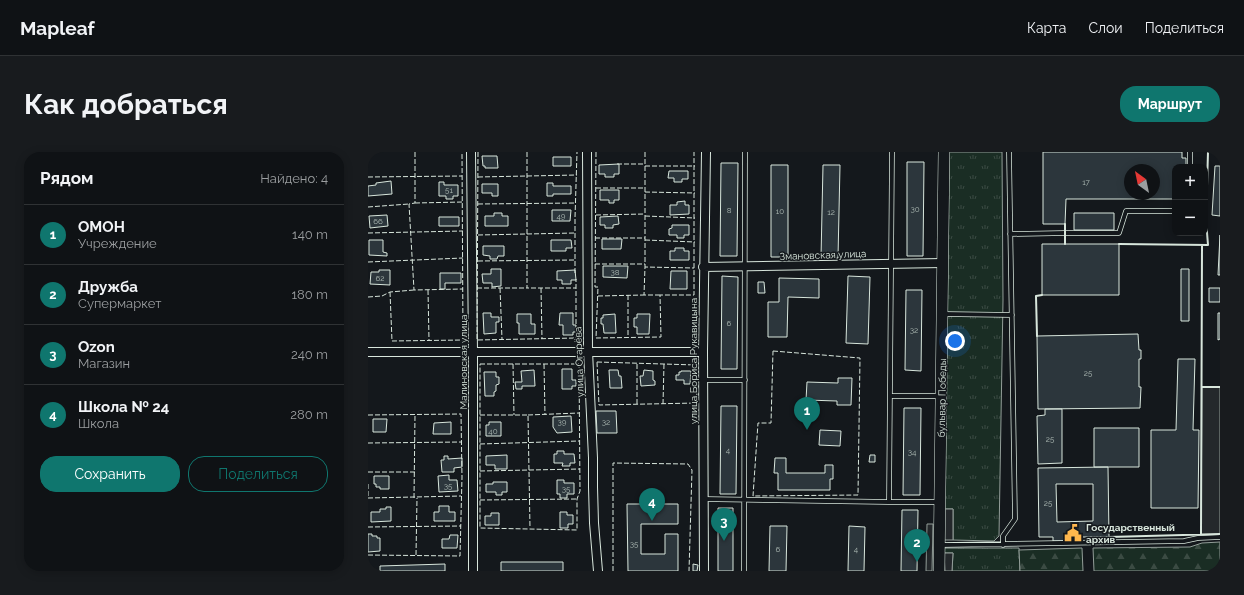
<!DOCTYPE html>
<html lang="ru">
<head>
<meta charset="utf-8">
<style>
	:root { --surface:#0f1215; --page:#181b1e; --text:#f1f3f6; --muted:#9b9ea0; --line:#2f3234; --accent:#0f766e }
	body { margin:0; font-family:Raleway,sans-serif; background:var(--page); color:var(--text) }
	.controls { position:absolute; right:12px; top:12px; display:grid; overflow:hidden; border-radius:8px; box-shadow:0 2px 10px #0003 }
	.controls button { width:36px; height:36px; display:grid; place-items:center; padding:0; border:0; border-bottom:1px solid var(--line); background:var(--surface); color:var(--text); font:20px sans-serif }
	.compass { position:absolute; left:756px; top:12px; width:36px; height:36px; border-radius:50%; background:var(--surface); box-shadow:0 2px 10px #0003; rotate:327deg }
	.you { position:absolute; left:587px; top:189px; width:14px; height:14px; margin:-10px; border:3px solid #fff; border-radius:50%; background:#1a73e8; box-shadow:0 0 0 6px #1a73e833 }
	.badge { display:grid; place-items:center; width:26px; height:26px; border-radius:50%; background:var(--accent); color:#fff; font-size:13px; font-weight:700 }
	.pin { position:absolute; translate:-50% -33px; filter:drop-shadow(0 1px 2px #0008) }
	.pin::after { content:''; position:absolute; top:21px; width:14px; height:12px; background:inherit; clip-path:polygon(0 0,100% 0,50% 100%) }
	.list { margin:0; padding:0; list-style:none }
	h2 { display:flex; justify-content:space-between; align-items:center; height:52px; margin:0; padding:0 16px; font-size:17px }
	h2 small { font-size:13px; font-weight:400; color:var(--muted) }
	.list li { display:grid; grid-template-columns:26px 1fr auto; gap:12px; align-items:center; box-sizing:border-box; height:60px; padding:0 16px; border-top:1px solid var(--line) }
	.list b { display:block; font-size:15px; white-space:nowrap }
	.list p { margin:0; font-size:13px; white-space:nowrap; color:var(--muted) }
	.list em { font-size:13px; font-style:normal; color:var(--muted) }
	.actions { display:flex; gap:8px; padding:12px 16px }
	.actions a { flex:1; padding:9px 0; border:1px solid var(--accent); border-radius:16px; text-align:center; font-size:14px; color:var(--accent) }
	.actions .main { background:var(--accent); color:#fff }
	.map { position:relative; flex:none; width:852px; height:419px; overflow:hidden; border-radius:16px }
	header { display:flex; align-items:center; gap:24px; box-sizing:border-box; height:56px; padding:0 20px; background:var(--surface); border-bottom:1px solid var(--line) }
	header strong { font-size:19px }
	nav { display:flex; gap:22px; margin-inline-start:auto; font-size:14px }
	.intro { display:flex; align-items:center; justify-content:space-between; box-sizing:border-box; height:96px; padding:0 24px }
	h1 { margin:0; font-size:28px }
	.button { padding:10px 18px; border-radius:16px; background:var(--accent); color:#fff; font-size:14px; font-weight:700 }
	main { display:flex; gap:24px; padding:0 24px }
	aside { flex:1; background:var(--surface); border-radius:16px; box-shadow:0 2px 10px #0003 }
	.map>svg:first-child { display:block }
</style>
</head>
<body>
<header>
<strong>Mapleaf</strong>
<nav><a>Карта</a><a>Слои</a><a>Поделиться</a></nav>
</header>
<div class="intro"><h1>Как добраться</h1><a class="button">Маршрут</a></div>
<main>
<aside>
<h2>Рядом<small>Найдено: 4</small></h2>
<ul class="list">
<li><span class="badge">1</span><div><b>ОМОН</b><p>Учреждение</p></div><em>140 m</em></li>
<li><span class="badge">2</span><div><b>Дружба</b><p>Супермаркет</p></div><em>180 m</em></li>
<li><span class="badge">3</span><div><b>Ozon</b><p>Магазин</p></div><em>240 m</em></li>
<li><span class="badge">4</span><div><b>Школа № 24</b><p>Школа</p></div><em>280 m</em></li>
</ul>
<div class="actions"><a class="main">Сохранить</a><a>Поделиться</a></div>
</aside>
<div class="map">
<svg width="852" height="419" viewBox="0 0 852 419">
	<defs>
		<pattern id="grass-tufts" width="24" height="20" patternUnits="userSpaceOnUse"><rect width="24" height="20" fill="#1a2d24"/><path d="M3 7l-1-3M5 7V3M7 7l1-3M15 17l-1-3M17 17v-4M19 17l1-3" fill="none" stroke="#3b4b43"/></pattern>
		<pattern id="forest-firs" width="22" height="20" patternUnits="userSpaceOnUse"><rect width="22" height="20" fill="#1a2d24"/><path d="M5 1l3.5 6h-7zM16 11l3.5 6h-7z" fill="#3b4b43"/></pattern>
	</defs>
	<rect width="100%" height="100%" fill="#14181c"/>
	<!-- grass -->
	<path fill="url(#grass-tufts)" stroke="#939e99" d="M581 0H634L635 148 631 384 626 389 585 388V357H576Z
		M576 396H651L652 419H584L585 401H576Z"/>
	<!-- forest -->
	<path fill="url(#forest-firs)" stroke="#939e99" d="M852 390V419H726L725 396 822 395 834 391Z
		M714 396 715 419H652L651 398Z"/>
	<!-- parking -->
	<path fill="#24282b" stroke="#939e99" d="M834 235H852V382L833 383Z
		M576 357H585V388H576Z
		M559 372H565L564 419H558Z
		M576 401H585L584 419H577Z"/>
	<!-- building -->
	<path fill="#2c363c" stroke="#d8e6dc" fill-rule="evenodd" d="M675 0H814V6H818V15H807V47H698L697 72H675ZM762 18H786V42H762Z
		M114 4H129L130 16H117V14H115Z
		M185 5H203V14H185Z
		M539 10H556L555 104H539Z
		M353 11H370L369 104H352Z
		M251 12V22H246V25H237V22H231V13Z
		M403 13H420V105H403Z
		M455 13H472L470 106H453Z
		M847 14H852V64L844 63Z
		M301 19H320V27H314V30H306V26H300Z
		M23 29 24 42 0 44V34L8 33V31Z
		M71 30H76V33H90V44H85V47H78V44H71Z
		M179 31H185V34H203V42H185V44H179Z
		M114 32H130V44H124V41H114Z
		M232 38H251V48H246V51H241V48H232Z
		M317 49V53H321V62L302 63V53H309V50Z
		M184 58H203L202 69H184Z
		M126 61H134V64H140V74H117V64H126Z
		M706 61H746V78H706Z
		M19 63 20 74 2 76 1 64Z
		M250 64 251 72 245 73V76H237V73H232V65Z
		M71 65H91V74H71Z
		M304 73H321V83H316V86H309V83H301V77L304 76Z
		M852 83V123H850Z
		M234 87H254L253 97H234Z
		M1 88H15V100L19 101V104L1 103Z
		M183 88H203L204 96H198V99H183Z
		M674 92H751V143H674Z
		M115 94H136V104H130L129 107H122V104L115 103Z
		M307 96H316V99H321V108H302V99H307Z
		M235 114H260L259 126 235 125Z
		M123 117H133V134L124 135V131H115L114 122H123Z
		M813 117H821V169H813Z
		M11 118H22V133L2 132 3 120H11Z
		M207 118 208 128H203V132H194V128H189V119Z
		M303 119H319V137H302Z
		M72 121H93V131H77V137H72Z
		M354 124 370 125 369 217H353Z
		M480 124 502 125 500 192 478 191Z
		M411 126 451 127V146L420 145 419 185H400V150H411Z
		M390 130H396L397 141H390Z
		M841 136H852V150H841Z
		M538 138H554L553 219 537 218Z
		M115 161H123V165H131V170H128V181L116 182Z
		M192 161H205V173H208V180H205V183H195V173H191Z
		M850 161H852V187L850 188Z
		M149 162H163V172H167V182H151V171H149Z
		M247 162 248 181H236L235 172H233V166H235V163Z
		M269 162H282L281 182H269V175H266V166H269Z
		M770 182 771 198H773V207H771V235H773L772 256 670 257 669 184Z
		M810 207H827L825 278H831L830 356H783V278H808Z
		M194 217H204V228H208V234H204V237H194Z
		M166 218 167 234H154V237H148L147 230H154L153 219Z
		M241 218H250L251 224H253L254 236H242Z
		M276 218 285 219V228L287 229V233L273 234 272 224H275Z
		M313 219H323L322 232H316V228H308V223H311V220H313Z
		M116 220H128V225H131V232L128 233V239L126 240V244H117Z
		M470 226H484L483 253H469V249L438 248 439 230 470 231Z
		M353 254H369L368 342H352Z
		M536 256H553L552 343H535Z
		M677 257H694V311L670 312 669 264 677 263Z
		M228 259H248L249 281H229Z
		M203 264 204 280 189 281 185 275V265Z
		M5 267H19L18 280H5Z
		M83 270V282H65L66 271Z
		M121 270H133V284H118V273H121Z
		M726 276H771V315H726Z
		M452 278 473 279 472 294 451 293Z
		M189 299H196V302H206L207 311H202V314H194L195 311H186V302H189Z
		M139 303V317H127V313H118V304Z
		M502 303H507V310H501Z
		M76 304H80V307L94 306V315L86 316V320H74L73 308H76Z
		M407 306H418V321H457V313H465V327H462V338H410V321H406Z
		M740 315 741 385H697V389H685V385H671L670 316ZM688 332H725V369L689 370Z
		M81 323V328H89L90 339 71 340 70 324Z
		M6 324H21V337H12V335H8V332H6Z
		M189 328H196V331H206V342H199V346H192V342H189Z
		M125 330H139V340H134V343H128V340H118V332H125Z
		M259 352H310V372H273V402H297V382H310V419H260Z
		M71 354H81V360H87V369H66V360H71Z
		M18 355H23V369L3 370V360H12V357H18Z
		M350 356H365V419H350Z
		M534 358H550L549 419H533Z
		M192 360H199V363H205V372H200V376H192Z
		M123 361H131V373H117V364H123Z
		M402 374H419L418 419H401Z
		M481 374 497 375 496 419H480Z
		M0 382H4V384H9V386H12V399L0 400Z
		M82 383H90L89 396H74V387H81Z
		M133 410H195V419H133Z
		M77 412V419H12V414Z
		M325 412 330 413 329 419H325Z"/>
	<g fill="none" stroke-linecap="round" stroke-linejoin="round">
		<!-- lane casing -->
		<g stroke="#d8e6dc" stroke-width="5.5">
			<path id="lane" d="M822 15V0
				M642 82 697 81H751L758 59H807
				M575 162 644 163
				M335 228H377
				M522 244H572
				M335 347 521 350H572
				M521 350 524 0
				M572 393 816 389 830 386 852 385
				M635 393V384L647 367 641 0
				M376 419 377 0"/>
		</g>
		<!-- street casing -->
		<g stroke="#d8e6dc" stroke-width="10">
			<path id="street" d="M103 0 105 200V419
				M219 0 220 199 225 306V335L226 371 230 419
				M335 115 575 111
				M0 200H335
				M336 419 335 200 338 0"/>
		</g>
		<!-- secondary casing -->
		<g stroke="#d8e6dc" stroke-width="12">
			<path id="secondary" d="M571 419 576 0"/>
		</g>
		<!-- lane -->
		<use href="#lane" stroke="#14181c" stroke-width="4"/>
		<!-- street -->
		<use href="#street" stroke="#14181c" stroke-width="8"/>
		<!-- secondary -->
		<use href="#secondary" stroke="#14181c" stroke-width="11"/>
		<!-- fence -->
		<path stroke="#d8e6dc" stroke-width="1" stroke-dasharray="5 2" stroke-linecap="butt" d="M47 0V51L41 52 46 138 95 137
			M110 0 109 188 208 186V127
			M159 0V136H208
			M228 0 227 135H230L228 186 293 185 292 143H326V0
			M277 0V115
			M249 12H277
			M277 14H327
			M0 25 94 24
			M110 25 209 23
			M228 36H277
			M277 40 327 41
			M47 51 95 50
			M110 52 208 51
			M0 55 41 52
			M228 63 277 62
			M277 64 327 66
			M0 81 95 79
			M110 83 207 81
			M227 86H277
			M277 88 327 90
			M110 109 207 108
			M0 110 95 106
			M227 112H277
			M207 121V66L209 0
			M109 136H159
			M132 136 134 187
			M173 136 174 187
			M60 138 61 188
			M22 140 24 189 95 188 94 0
			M260 143V185
			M292 143H276L277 115 326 116
			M230 144 276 143
			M0 145 14 144 22 140 46 138
			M405 199 492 206 490 343 385 344 390 271H403Z
			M229 210 328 213 329 251 231 253Z
			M112 212H211L212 339 209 347V378L112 376Z
			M145 212 146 263
			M176 212 177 263
			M269 212V252
			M295 252 296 212
			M0 263 93 262 94 325 92 404 0 403
			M112 263H160L162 376
			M160 263 211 261
			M0 291 94 290
			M112 292 211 289
			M112 319 212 317
			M0 320H47
			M0 332V346
			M0 346 93 344
			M46 346 47 263
			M112 348 209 347
			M0 375 93 374
			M48 403 49 346
			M245 419V311L320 312 324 318 321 419"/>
		<!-- wall -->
		<path stroke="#d8e6dc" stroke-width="2" d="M697 92V72
			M751 92 840 93 838 68 840 0
			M669 184 668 144 674 143
			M834 235H852
			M833 383 834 93
			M741 385 852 382"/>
	</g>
	<!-- icons -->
	<defs>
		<g id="civic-bare" transform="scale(1.38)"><path d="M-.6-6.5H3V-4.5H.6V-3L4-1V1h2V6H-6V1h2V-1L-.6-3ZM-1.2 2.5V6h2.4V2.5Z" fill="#ffb74d" stroke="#14181c" stroke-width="2.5" paint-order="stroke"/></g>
	</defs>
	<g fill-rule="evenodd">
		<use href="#civic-bare" x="705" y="381"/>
	</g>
	<g text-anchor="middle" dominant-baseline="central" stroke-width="3" stroke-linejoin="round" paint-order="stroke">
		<!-- number labels -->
		<g font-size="8" fill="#adbab4">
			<text x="718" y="30">17</text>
			<text x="81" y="38">51</text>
			<text x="547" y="57">30</text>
			<text x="361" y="58">8</text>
			<text x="412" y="59">10</text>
			<text x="463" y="60">12</text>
			<text x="193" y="64">49</text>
			<text x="10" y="69">66</text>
			<text x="247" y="120">38</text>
			<text x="12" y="126">62</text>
			<text x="361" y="171">6</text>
			<text x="546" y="178">32</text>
			<text x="720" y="221">25</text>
			<text x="194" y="270">39</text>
			<text x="238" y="270">32</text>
			<text x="125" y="279">40</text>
			<text x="682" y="287">25</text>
			<text x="360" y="298">4</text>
			<text x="544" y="300">34</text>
			<text x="80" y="334">35</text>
			<text x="198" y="337">35</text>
			<text x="680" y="351">25</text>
			<text x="266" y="392">35</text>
			<text x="410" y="397">6</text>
			<text x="488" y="397">4</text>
		</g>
		<!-- street labels -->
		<g font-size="10" fill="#d8e6dc" stroke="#14181c">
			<text transform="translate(455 103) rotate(-2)">Змановская улица</text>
			<text transform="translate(325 209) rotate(-90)">улица Бориса Рукавицына</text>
			<text transform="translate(95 210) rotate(-90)">Малиновская улица</text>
			<text transform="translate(211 210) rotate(-92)">улица Огарёва</text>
			<text transform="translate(574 246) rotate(-89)">бульвар Победы</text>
		</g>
		<!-- poi labels -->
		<g font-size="10" font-weight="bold" fill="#d8e6dc" stroke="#14181c" text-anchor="start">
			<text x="718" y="375">Государственный<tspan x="718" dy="12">архив</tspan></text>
		</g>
	</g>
</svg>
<div class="controls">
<button>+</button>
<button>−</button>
</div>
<svg class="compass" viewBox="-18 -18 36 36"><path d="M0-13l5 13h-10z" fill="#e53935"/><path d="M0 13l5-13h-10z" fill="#9b9ea0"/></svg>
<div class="you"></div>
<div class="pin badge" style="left:439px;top:278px">1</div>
<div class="pin badge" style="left:549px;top:410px">2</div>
<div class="pin badge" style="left:356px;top:389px">3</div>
<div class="pin badge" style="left:284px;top:369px">4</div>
</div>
</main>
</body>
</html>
